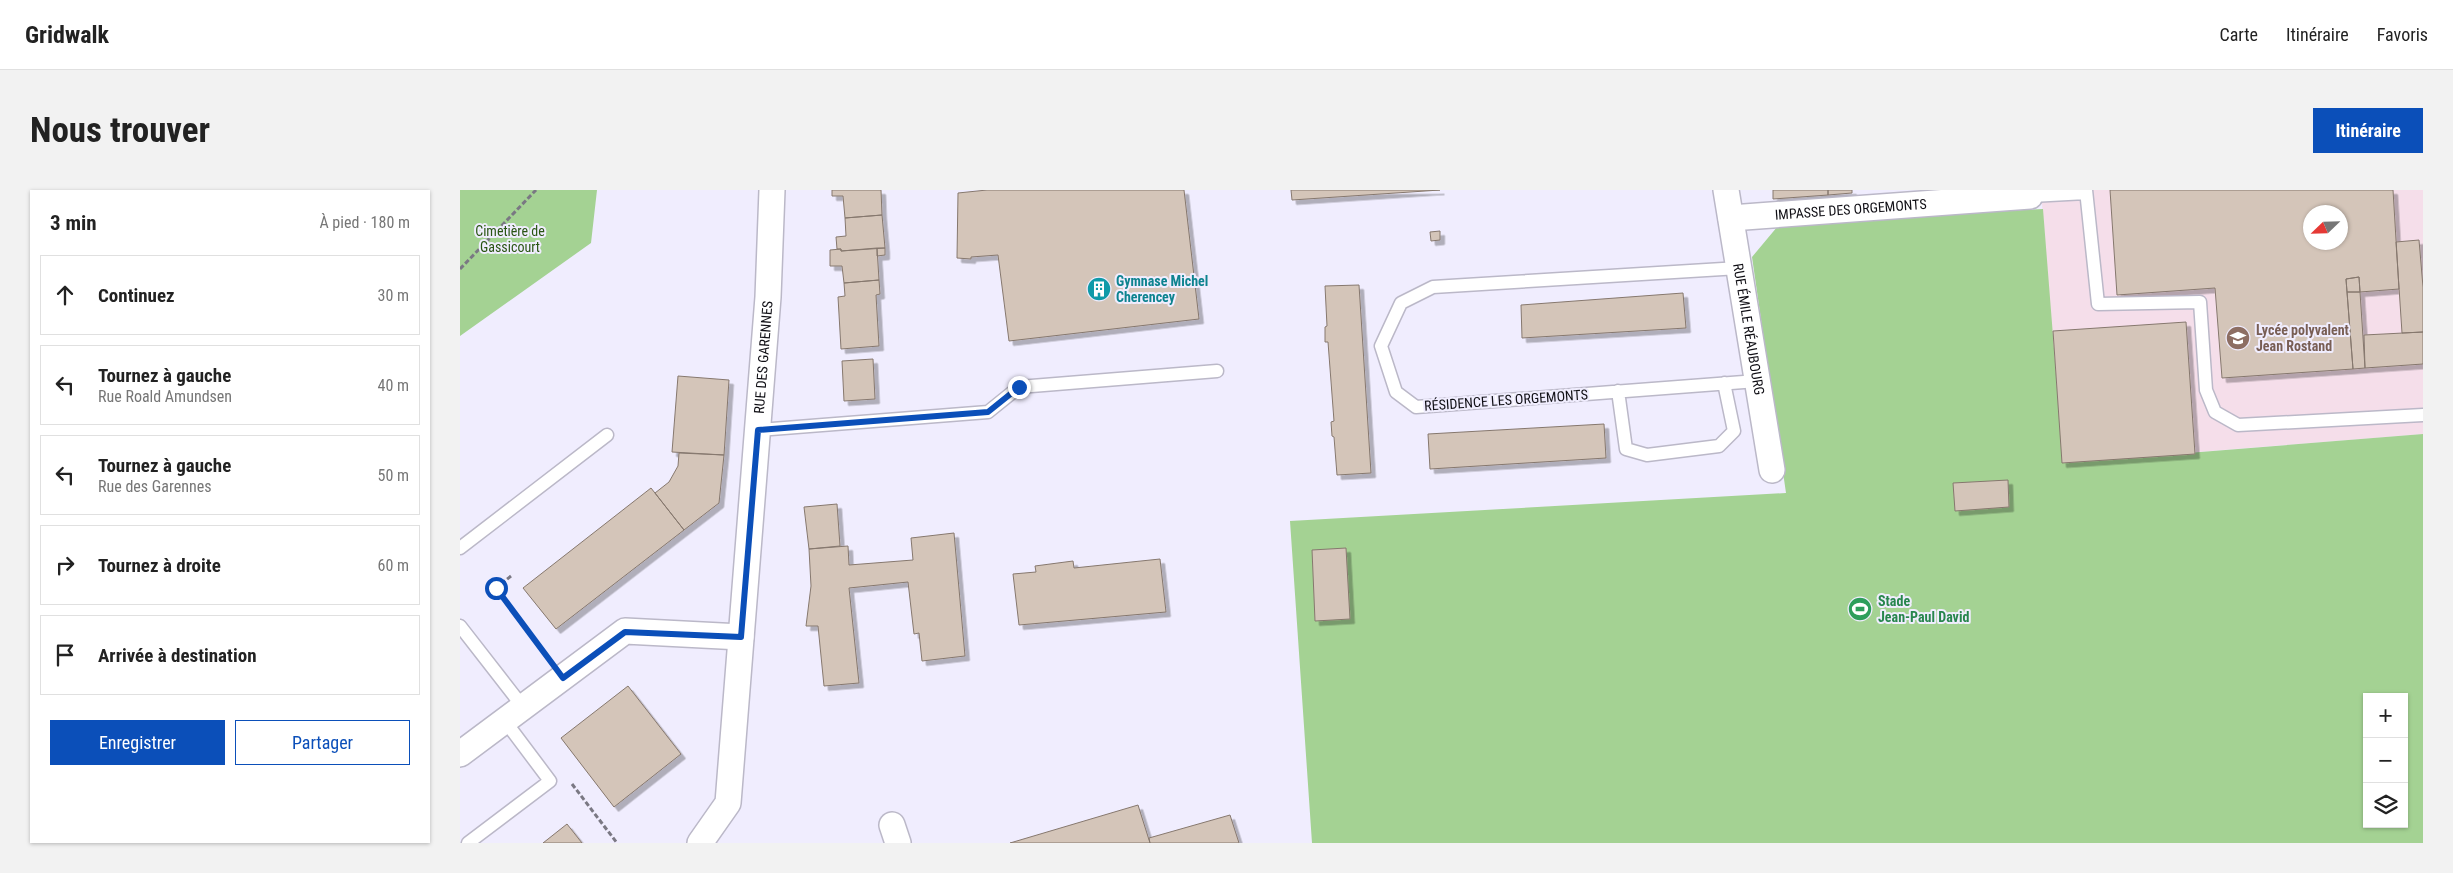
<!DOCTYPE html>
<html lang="fr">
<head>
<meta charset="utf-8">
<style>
	:root { --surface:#fff; --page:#f2f2f2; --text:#222; --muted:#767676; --line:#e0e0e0; --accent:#0b4fb9 }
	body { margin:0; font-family:"Roboto Condensed",sans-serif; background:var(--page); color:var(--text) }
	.controls { position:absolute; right:15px; bottom:15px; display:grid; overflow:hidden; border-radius:0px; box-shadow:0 1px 4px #0004 }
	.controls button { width:45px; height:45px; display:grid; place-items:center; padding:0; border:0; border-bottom:1px solid var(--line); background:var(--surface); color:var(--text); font:25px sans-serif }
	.compass { position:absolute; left:1843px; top:15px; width:45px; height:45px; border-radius:50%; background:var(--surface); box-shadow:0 1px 4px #0004; rotate:247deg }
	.stop { position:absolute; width:15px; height:15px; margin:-11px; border:4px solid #0b4fb9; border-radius:50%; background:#fff }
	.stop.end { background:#0b4fb9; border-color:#fff; box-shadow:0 1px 5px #0008 }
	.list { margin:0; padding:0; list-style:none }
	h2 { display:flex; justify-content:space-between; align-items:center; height:65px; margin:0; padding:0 20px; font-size:21px }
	h2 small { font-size:16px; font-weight:400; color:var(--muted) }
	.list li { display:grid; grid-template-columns:32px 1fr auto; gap:15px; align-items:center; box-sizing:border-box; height:80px; margin:0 10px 10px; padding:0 10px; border:1px solid var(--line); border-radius:0px }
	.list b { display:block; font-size:19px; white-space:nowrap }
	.list p { margin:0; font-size:16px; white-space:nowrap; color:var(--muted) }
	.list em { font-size:16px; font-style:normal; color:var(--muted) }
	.actions { display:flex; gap:10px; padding:15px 20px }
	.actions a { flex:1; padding:11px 0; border:1px solid var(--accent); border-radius:0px; text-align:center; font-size:18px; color:var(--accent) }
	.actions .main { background:var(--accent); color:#fff }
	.icon { flex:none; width:28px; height:28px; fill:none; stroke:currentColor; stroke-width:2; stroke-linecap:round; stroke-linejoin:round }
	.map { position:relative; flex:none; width:1963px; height:653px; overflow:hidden; border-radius:0px }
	header { display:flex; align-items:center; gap:30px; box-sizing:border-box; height:70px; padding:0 25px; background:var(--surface); border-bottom:1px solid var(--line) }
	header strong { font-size:24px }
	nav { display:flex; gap:28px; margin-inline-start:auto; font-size:18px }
	.intro { display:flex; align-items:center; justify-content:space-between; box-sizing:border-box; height:120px; padding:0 30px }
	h1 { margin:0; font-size:35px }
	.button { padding:12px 22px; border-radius:0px; background:var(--accent); color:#fff; font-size:18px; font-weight:700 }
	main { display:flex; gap:30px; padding:0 30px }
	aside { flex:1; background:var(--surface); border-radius:0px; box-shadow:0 1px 4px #0004 }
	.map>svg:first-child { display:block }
</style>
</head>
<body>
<header>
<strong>Gridwalk</strong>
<nav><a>Carte</a><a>Itinéraire</a><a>Favoris</a></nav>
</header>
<div class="intro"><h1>Nous trouver</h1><a class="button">Itinéraire</a></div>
<main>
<aside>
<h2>3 min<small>À pied · 180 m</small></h2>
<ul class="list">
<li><svg class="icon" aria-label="ahead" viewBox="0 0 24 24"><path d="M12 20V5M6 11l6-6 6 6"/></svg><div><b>Continuez</b></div><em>30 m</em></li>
<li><svg class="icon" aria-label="left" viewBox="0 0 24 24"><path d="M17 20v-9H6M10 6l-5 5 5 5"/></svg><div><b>Tournez à gauche</b><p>Rue Roald Amundsen</p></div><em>40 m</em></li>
<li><svg class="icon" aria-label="left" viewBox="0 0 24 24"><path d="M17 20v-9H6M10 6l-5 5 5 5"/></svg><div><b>Tournez à gauche</b><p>Rue des Garennes</p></div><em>50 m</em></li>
<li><svg class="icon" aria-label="right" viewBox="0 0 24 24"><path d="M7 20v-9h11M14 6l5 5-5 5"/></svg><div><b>Tournez à droite</b></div><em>60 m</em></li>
<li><svg class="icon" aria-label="arrive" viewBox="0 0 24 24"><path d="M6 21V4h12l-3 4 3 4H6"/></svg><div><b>Arrivée à destination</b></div></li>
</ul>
<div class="actions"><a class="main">Enregistrer</a><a>Partager</a></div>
</aside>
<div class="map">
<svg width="1963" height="653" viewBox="0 0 1963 653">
	<defs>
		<filter id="shadow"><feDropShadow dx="4.5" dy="4.5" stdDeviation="0" flood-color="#0004"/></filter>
	</defs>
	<rect width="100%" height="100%" fill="#f0edfe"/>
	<!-- education -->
	<path fill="#f5deea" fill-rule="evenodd" d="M1581 0H1963V244L1602 273ZM1850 22H1880V52H1850Z"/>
	<!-- green -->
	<path fill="#a4d293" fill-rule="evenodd" d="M0 0H137L131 53 0 146Z
		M1583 19 1603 273 1963 244V653H852L830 331 1326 303 1292 67 1322 31ZM1907 507H1944V634H1907Z"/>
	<!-- building -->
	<path fill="#d4c5b9" stroke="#86786e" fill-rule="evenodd" filter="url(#shadow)" d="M372 0H421L422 25 385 28 383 6H372Z
		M527 0H724L739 129 549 151 538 65 511 67V69L497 68 498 3Z
		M831 0H980L832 10Z
		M1313 0H1368V5L1313 9Z
		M1368 0H1392V3L1368 5Z
		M1650 0H1933L1939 99 1900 102 1899 87 1886 89 1893 179 1762 188 1755 98 1657 105ZM1850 22H1880V52H1850Z
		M422 25 425 58 381 61V59H377L376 47 386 46 385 28Z
		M980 41V50L971 51 970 42Z
		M1959 50 1963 97V142L1942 143 1936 52Z
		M417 58 419 90 384 93 382 76H370V60L381 59V61Z
		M417 58H425V65L417 66Z
		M1899 87 1900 102H1887L1886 89Z
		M419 90 420 104 416 105 419 156 381 159 378 107 385 106 384 93Z
		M899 95 911 283 877 285 874 247 872 246 871 232 874 231 868 152H865V137L867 136 865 96Z
		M1887 102H1900L1905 178 1893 179Z
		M1223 103 1226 138 1062 148 1061 115Z
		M1726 132 1735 264 1602 273 1593 141Z
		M1963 142V174L1905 178 1904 145Z
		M413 169 415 209 384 211 382 171Z
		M218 186 269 190 264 265 212 262Z
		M1144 234 1146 268 970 279 968 244Z
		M219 263 264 265 259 313 224 340 195 303 209 292 218 276Z
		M1548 290 1549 317 1495 321 1493 293Z
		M191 298 224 340 96 439 63 398Z
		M377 314 380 356 349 359 344 317Z
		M494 343 505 466 462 471 459 443 454 444 448 392 389 398 399 493 364 496 358 436H346L351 396 349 359 388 356 389 375 453 370 451 348Z
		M886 358 890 429 855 431 852 360Z
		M700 369 706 422 559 435 553 384 576 382 575 376 613 371 614 378Z
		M168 496 221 564 154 617 101 548Z
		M678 615 690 653H550Z
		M770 625 779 653H690L689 648Z
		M107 634 122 653H83Z"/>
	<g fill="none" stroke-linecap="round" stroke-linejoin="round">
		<!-- lane casing -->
		<g stroke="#bbb8c8" stroke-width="15">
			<path id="lane" d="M1626 0 1638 114 1740 112 1746 200 1755 222 1778 235 1963 225
				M1570 6 1626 3
				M1279 78 973 97 941 113 921 156 936 202 956 217 1297 191
				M1158 201 1166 259 1187 265 1259 256 1274 241 1264 193
				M298 240 528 222 559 197 757 181
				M0 358 147 245
				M0 436 63 517
				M8 653 90 591 45 531"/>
		</g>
		<!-- street casing -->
		<g stroke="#bbb8c8" stroke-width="28">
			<g id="street">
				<path id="s1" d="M1266 0 1312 280"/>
				<path id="s2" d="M1271 28 1570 6"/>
				<path d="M0 564 165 441 281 447"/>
				<path d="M432 635 438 653"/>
				<path id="s3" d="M240 653 268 613 308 107 312 0"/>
			</g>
		</g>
		<!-- path -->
		<path stroke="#7a7883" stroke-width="3" stroke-dasharray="5 2.5" stroke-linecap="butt" d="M0 79 76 0
			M51 386 36 398 86 465
			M112 594 157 653"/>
		<!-- lane -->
		<use href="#lane" stroke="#fff" stroke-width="12"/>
		<!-- street -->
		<use href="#street" stroke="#fff" stroke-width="25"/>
	</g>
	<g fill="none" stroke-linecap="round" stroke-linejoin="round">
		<!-- route -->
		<path stroke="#0b4fb9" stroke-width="6" d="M36 398 103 488 165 442 281 447 298 240 528 222 559 197"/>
	</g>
	<!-- icons -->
	<defs>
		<g id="building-disc" transform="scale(1.25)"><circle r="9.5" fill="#0f9aa8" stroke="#f0edfe"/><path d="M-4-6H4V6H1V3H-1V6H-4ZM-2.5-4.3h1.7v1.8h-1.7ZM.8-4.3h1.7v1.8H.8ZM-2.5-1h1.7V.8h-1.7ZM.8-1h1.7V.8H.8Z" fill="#fff"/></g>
		<g id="school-disc" transform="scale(1.25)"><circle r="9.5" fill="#8d6e63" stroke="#f0edfe"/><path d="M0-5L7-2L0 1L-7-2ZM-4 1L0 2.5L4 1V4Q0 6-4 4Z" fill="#fff"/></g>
		<g id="stadium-disc" transform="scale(1.25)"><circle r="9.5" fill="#2e9e5b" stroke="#f0edfe"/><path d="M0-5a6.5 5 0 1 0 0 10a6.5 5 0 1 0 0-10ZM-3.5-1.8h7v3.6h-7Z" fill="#fff"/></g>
	</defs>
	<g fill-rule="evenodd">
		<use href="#building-disc" x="639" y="99"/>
		<use href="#school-disc" x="1778" y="148"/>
		<use href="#stadium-disc" x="1400" y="419"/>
	</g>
	<g text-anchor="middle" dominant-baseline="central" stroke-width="4" stroke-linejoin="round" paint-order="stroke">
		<!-- street labels -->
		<g font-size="14" fill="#100f15" stroke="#f0edfe">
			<text stroke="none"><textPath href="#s2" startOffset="120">IMPASSE DES ORGEMONTS</textPath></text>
			<text stroke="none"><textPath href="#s1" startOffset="141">RUE ÉMILE RÉAUBOURG</textPath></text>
			<text stroke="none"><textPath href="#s3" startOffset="496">RUE DES GARENNES</textPath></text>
			<text transform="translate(1046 210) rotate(-4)">RÉSIDENCE LES ORGEMONTS</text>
		</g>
		<!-- park labels -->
		<g font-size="14" fill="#295513" stroke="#f0edfe">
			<text x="50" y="41">Cimetière de<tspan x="50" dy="16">Gassicourt</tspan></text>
		</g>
		<!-- culture labels -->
		<g font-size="14" font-weight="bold" fill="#0d838f" stroke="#f0edfe" text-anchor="start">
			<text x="656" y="91">Gymnase Michel<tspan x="656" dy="16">Cherencey</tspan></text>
		</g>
		<!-- education labels -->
		<g font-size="14" font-weight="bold" fill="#785e54" stroke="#f0edfe" text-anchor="start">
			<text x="1796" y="140">Lycée polyvalent<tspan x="1796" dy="16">Jean Rostand</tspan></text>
		</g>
		<!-- leisure labels -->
		<g font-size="14" font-weight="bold" fill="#27864d" stroke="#f0edfe" text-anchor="start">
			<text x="1418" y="411">Stade<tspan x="1418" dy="16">Jean-Paul David</tspan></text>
		</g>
	</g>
</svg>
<div class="controls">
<button>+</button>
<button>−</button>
<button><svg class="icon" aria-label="layers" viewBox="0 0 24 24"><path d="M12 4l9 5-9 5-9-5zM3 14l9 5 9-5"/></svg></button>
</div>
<svg class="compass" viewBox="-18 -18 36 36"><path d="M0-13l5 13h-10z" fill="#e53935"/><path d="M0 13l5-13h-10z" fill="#767676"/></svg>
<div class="stop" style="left:36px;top:398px"></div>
<div class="stop end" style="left:559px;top:197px"></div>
</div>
</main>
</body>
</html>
